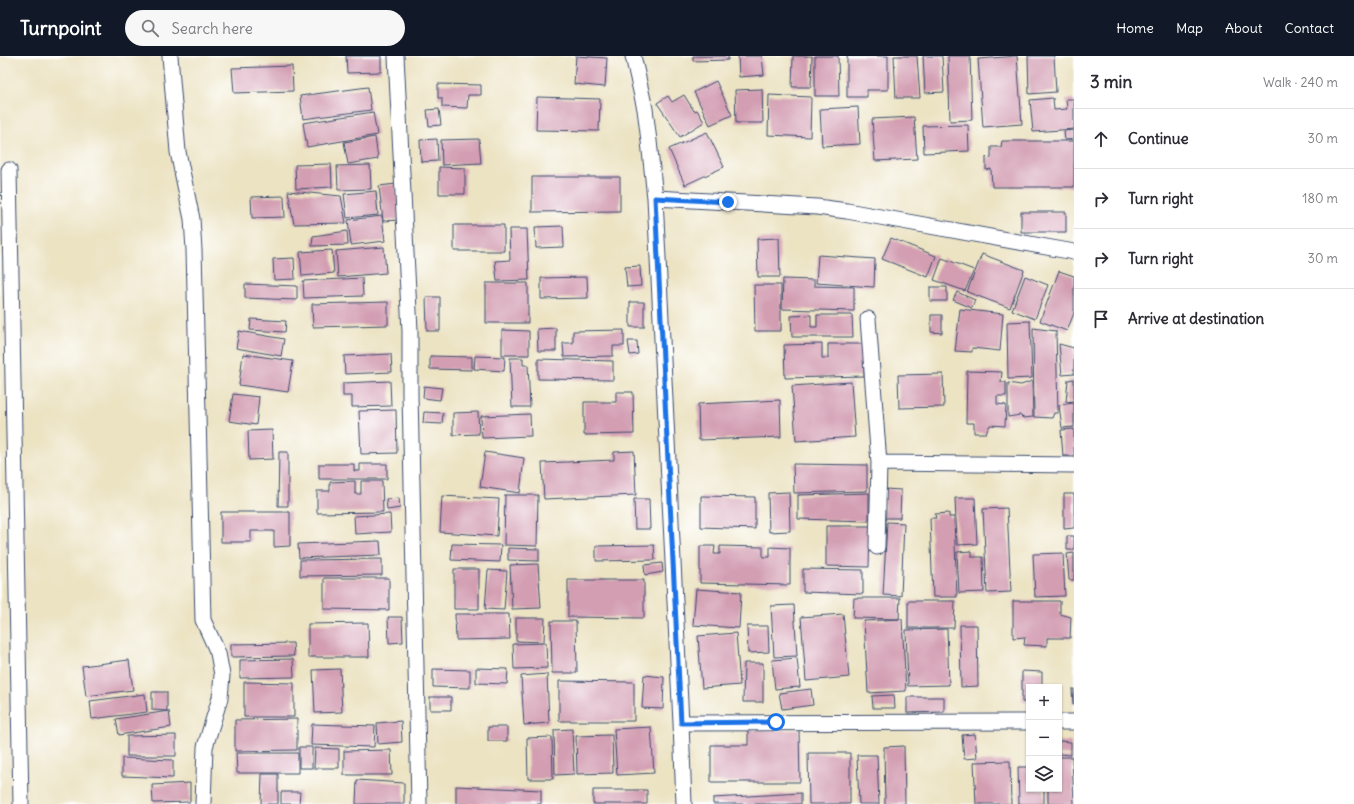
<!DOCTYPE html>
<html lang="en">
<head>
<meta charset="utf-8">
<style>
	:root { --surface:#fff; --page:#f7f7f7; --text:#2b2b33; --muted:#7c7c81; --line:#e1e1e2; --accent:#111827 }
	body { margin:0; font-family:Delius,sans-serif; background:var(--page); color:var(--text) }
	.controls { position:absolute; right:12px; bottom:12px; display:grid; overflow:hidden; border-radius:0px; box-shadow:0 1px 3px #0004 }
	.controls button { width:36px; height:36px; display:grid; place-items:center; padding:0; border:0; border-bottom:1px solid var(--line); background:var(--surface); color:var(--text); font:20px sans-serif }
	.stop { position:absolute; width:12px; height:12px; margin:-9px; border:3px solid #1a73e8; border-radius:50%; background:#fff }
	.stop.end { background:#1a73e8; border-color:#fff; box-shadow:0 1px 4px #0008 }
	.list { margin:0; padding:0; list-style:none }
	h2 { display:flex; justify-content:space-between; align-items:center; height:52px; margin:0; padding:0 16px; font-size:17px }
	h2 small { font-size:13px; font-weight:400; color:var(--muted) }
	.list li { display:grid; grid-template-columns:26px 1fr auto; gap:12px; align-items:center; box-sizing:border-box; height:60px; padding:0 16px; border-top:1px solid var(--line) }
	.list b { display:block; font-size:15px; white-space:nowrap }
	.list em { font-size:13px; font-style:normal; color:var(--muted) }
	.icon { flex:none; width:22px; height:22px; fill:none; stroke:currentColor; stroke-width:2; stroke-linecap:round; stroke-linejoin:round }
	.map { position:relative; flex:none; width:1074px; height:748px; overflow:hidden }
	header { display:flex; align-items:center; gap:24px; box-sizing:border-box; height:56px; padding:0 20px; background:var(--accent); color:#fff }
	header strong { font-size:19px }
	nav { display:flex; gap:22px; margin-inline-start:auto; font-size:14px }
	.search { width:280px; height:36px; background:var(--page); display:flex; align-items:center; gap:10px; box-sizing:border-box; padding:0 14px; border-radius:22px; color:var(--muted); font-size:15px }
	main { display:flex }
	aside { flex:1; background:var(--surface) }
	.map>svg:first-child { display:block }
</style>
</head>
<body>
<header>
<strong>Turnpoint</strong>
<div class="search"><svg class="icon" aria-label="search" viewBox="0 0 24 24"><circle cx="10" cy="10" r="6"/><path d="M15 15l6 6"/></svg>Search here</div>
<nav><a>Home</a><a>Map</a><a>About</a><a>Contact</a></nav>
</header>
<main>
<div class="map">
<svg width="1074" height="748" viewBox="0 0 1074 748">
	<rect width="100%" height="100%" fill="#fff"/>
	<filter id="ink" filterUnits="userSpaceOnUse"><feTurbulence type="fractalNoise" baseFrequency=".025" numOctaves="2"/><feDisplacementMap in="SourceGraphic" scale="8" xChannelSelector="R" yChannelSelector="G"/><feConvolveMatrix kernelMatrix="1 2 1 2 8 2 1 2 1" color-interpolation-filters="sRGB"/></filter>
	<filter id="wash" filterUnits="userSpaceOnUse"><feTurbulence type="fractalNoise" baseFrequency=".012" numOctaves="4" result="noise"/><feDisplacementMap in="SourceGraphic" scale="16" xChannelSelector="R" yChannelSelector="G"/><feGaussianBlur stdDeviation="0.9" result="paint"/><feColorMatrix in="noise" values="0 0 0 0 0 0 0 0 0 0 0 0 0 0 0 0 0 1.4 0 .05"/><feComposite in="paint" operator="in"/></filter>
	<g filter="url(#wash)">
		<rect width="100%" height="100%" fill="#ece3c3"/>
		<g id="blocks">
			<!-- building -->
			<path fill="#d39eb2" d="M346 0H381V16L347 17Z
				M576 0 607 2 605 31 574 28Z
				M693 0H728V4L693 5Z
				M738 0H762L764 19 739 21Z
				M793 0H812L811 31H792Z
				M815 0H838L839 40H815Z
				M847 0H888V34H867V41H847Z
				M894 0H917L920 42H896Z
				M923 0H942L944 36 925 37Z
				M948 0H970L972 64 950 65Z
				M1017 0 1022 68 983 71 978 3Z
				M1028 0H1054L1056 36 1029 38Z
				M292 10 293 35 234 37 232 12Z
				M716 25 732 59 710 69 694 36Z
				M438 28 481 29V39H468L467 52 442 51V42H438Z
				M368 31 371 54 303 63 300 40Z
				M762 33 763 67H736L735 34Z
				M684 39 694 55 697 54 704 66 680 81 657 47 668 40 672 46Z
				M769 39 811 41 810 81 768 79Z
				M537 41 600 43 599 75 536 74Z
				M1053 42 1054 54 1067 53 1066 43H1074V73L1033 76 1030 44Z
				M858 51 860 88 822 90 820 53Z
				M439 53 441 69 429 70 427 54Z
				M373 56 377 79 307 91 303 67Z
				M914 61 917 103 875 105 872 63Z
				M968 69 969 95 924 97 923 70Z
				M1074 74V83L1065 84 1064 75Z
				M707 76 724 111 685 129 669 93Z
				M375 81 378 103 348 108 344 86Z
				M437 83 438 105 421 106 420 84Z
				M479 83 481 107 442 109 441 84Z
				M1002 85H1074V131H992L991 113 986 114V101L991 102V91H1001Z
				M331 108 332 131 296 133 295 109Z
				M370 109 371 133 338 134 337 110Z
				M439 111 465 112V138H439Z
				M532 121H620V155L532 156Z
				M396 128 400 164 383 165 379 130Z
				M288 135 341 140 346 167 294 168Z
				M376 135 378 159 347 162 344 138Z
				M284 140 285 161 252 162 251 141Z
				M1021 156H1066V176H1021Z
				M382 160 385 185 351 189 348 164Z
				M454 169H504V195H454Z
				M563 170 564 191 536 192 535 171Z
				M509 173H527L529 224 497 225 495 205 510 204Z
				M347 175 348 189 312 190 313 180Z
				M779 182 780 221H758L757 183Z
				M891 182 936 200 928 221 882 203Z
				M384 191 386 217 338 221 336 195Z
				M332 194 334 217 302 220 300 196Z
				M982 198 1024 214 1010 252 967 236Z
				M818 199 875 203 874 231 816 227Z
				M294 202 295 223 274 224 273 203Z
				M942 202 974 214 965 235 934 224Z
				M640 210 641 230 627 231 625 211Z
				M1059 215 1074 220V257L1067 275 1040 265Z
				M1025 220 1048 229 1035 263 1012 254Z
				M587 221 588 242 541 243V222Z
				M362 222 363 240 304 242 303 225Z
				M783 223 814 224V230L854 231V255L782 253Z
				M486 227H528V267H486Z
				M245 228 297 230V244L245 242Z
				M754 229H781V275H755Z
				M930 231H947V245H930Z
				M957 236 975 244 972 252 953 244Z
				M426 241H440V275H427Z
				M388 246V269L313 271 312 248Z
				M630 246H644V271H630Z
				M960 253 1003 258 1000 295 972 292V296L955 295Z
				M811 259V271H817V259H852L853 281H792L791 260Z
				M931 259H942V277L931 276Z
				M251 263 286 265 285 276 250 274Z
				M1030 265 1032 322 1008 323 1007 266Z
				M556 272V295H538L537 273Z
				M1033 272 1056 275 1058 357H1054L1052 362 1034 361Z
				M502 274 529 275V299H502Z
				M624 274V290H613V300L564 301 563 287H573V275Z
				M239 275 284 283 281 300 236 292Z
				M628 285H637L638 298 630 299Z
				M822 288V302H828V288H864V320L785 322 784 289Z
				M1059 288 1074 292V318L1062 319Z
				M243 298 293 305 288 336 239 329Z
				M391 298 392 316 345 318 344 300Z
				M430 300 472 301V314L430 313Z
				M475 300 505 301 504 315 474 313Z
				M510 302H523V309H528L530 351H512Z
				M538 303 613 305V324L538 323Z
				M967 315 1002 316 1001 326H1006V340H997V348L1006 349 1005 370 990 369 986 377H974V367H966Z
				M943 318 944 351 899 352 898 319Z
				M1074 323V345L1066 346 1068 324Z
				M390 325 391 350 352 351V340H343V327Z
				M1032 325 1033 361 1023 362 1020 359 1008 361V327L1021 329Z
				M851 326 855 381 796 385 792 330Z
				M424 330 442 332 440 344 423 342Z
				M616 336H633L634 378 584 379V346H616Z
				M233 338 259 341 256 369 229 365Z
				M780 344 781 381 699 384 698 348Z
				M1074 347V371L1062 372 1059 349Z
				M396 354 397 397 361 398 359 355Z
				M424 356 443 357 442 368 423 367Z
				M478 356 479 378 453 379V357Z
				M530 358 531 380 482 382 481 360Z
				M1074 373V400H1063L1061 374Z
				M272 374 273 403 249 404 248 375Z
				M634 395 636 439 544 443 542 407 614 404V396Z
				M279 396H288V450H278Z
				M485 396 524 402 520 437 480 431Z
				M319 408H354V415H360V408H387V423H319Z
				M793 408 867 409V435L794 437Z
				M355 425V438H361V425H382L383 456 317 457V435H330V426Z
				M885 433 901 434 900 462H884Z
				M789 436 790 475 769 476 768 437Z
				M869 437V465L798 463V439Z
				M1064 438H1074V472L1064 473Z
				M505 439H538L537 490 504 489Z
				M442 440 499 443 497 480 440 476Z
				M701 440 755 441V473L701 471Z
				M399 442 400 452 387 454 386 443Z
				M955 442H975L977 488 957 489Z
				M634 443H649L650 473H635Z
				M1007 452 1011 536 987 537 983 453Z
				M221 456H290V490L274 491V475H251V486H221Z
				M949 457V461H954L957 541H933L930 462H936L935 458Z
				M390 458 391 476 355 478 354 460Z
				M887 466 904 467 901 540 883 539Z
				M826 470H870L869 511 826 510Z
				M1067 480H1074V494H1067Z
				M380 485 381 499 299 502 298 488Z
				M452 488 501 489 500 506 451 504Z
				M654 489 655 504 596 505V490Z
				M700 490H715L714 498H720V490L763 491V501H770V491L790 492V529L700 527Z
				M508 492 539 493V505L508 504Z
				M972 495V501H983L984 536 959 537 957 496Z
				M1063 497 1065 540 1035 541 1033 498Z
				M1074 497V524H1069L1067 498Z
				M382 503V519L300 520V504Z
				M662 507 663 516 645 519 644 509Z
				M538 508 541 552 512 553 510 509Z
				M454 513H479V553H454Z
				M803 513 863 514V538L803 536Z
				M488 514 507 515 504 554 485 553Z
				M324 522H389V554L324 553Z
				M568 524H644V562L568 561Z
				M696 533 741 536 739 572 693 569Z
				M854 542H900L899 563 853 562Z
				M908 545H955L954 572H908Z
				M1013 545H1060V558L1071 561 1070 582H1047V590L1024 589 1025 581 1013 582Z
				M794 549 797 600 774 601 771 550Z
				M455 558H509L510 583 456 584Z
				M843 558 849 621 806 625 801 561Z
				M388 561H402L403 586 389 587Z
				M516 562H545L544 586 516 585Z
				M900 563H902L906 635 868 637 864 565Z
				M551 565H576L577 617H552Z
				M368 567 369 601H308V568Z
				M960 569H977L978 630 961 631Z
				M747 570H768L769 596 748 597Z
				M947 573 949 629 908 630 906 574Z
				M736 577 740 629 702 632 698 580Z
				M293 587 294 600 231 601V588Z
				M546 587 547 612 514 613 513 588Z
				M797 602 800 631 775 633 772 604Z
				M293 603 294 621 240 622V604Z
				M129 604 133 634 86 640 82 610Z
				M744 607H763V646H743Z
				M476 612 508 613 507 628 476 627Z
				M340 613 342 656 315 657 313 614Z
				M433 613 470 614V632L433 631Z
				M1022 615 1042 616V631H1029V646H1022Z
				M547 618 549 667 524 669 521 620Z
				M644 619 664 621 663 653 642 652Z
				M559 625 634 626V665H559Z
				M244 626 294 627V661H244Z
				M811 633 813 649 782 653 779 637Z
				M1072 633H1074V649H1073Z
				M152 636H167V655L152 654Z
				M145 638 147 656 92 663 90 645Z
				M894 639 895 652H873L872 640Z
				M430 641H451V654H430Z
				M907 641H944V656L907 657Z
				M169 655 171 671 119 679 116 663Z
				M297 663V694L235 695V664Z
				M401 665 402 686 378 688 377 667Z
				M312 668 375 670 374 691 311 689Z
				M488 671H507V685H488Z
				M651 671 654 717 617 719 614 673Z
				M572 673 574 718 555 719 554 674Z
				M748 674H799L800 726H711V689H748Z
				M975 678 977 702 964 703 962 679Z
				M176 679V700H127V680Z
				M612 679 613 717 577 718 576 680Z
				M552 681 553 723H528L527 682Z
				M1059 685 1071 686V699L1059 698Z
				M904 690 905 748H885L884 691Z
				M299 691H312V712H299Z
				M315 692 339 693V712H314Z
				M391 694 392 719H344V695Z
				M236 697H298V717H237Z
				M808 697H850V748H809Z
				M857 699H877L879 748H859Z
				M1059 701H1072L1074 748H1048V733H1059Z
				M122 702 173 704V722L122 720Z
				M1010 705 1011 748H976L974 706Z
				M1018 711H1029V733H1044V748H1019Z
				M262 718H278V748H261Z
				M357 724 404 727V748H356Z
				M190 727V746L153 747 152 729Z
				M456 730 541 734V748H456Z
				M593 734H647V748H593Z
				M281 736H300L299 748H281Z
				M801 737V748H713V742Z"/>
		</g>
	</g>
	<g filter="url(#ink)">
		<use href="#blocks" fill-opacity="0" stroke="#3a4a6d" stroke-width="1"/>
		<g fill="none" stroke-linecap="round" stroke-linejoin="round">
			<!-- minor casing -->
			<g stroke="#3a4a6d" stroke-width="17">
				<path id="minor" d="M170 0 178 96 192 163 194 194 203 564 218 597 222 619 220 642 205 691 203 748
					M396 0 410 275V338L419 748
					M633 0 645 53 649 85 655 142 681 667 684 748
					M9 114 21 748
					M655 142 817 151 847 155 1074 196
					M868 263 879 407 877 491
					M879 407 1074 409
					M1059 666H1074
					M681 667 1029 666"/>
			</g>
			<!-- minor -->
			<use href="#minor" stroke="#fff" stroke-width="15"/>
		</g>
	</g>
	<g fill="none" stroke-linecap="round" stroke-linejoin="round" filter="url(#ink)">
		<!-- route -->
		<path stroke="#1a73e8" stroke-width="5" d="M728 146 655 142 681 667 776 666"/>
	</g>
</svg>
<div class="controls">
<button>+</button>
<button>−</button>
<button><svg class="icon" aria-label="layers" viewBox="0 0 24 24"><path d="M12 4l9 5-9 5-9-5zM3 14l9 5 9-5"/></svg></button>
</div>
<div class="stop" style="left:776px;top:666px"></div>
<div class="stop end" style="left:728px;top:146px"></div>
</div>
<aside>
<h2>3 min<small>Walk · 240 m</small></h2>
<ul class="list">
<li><svg class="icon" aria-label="ahead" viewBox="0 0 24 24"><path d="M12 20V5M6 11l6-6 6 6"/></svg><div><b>Continue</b></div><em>30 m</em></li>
<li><svg class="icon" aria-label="right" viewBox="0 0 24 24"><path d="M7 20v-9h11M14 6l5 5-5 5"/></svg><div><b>Turn right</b></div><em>180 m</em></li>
<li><svg class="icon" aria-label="right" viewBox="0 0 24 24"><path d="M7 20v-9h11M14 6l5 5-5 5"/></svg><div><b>Turn right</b></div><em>30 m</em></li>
<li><svg class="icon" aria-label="arrive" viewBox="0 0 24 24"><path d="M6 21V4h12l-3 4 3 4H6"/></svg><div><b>Arrive at destination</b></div></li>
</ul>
</aside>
</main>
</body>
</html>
